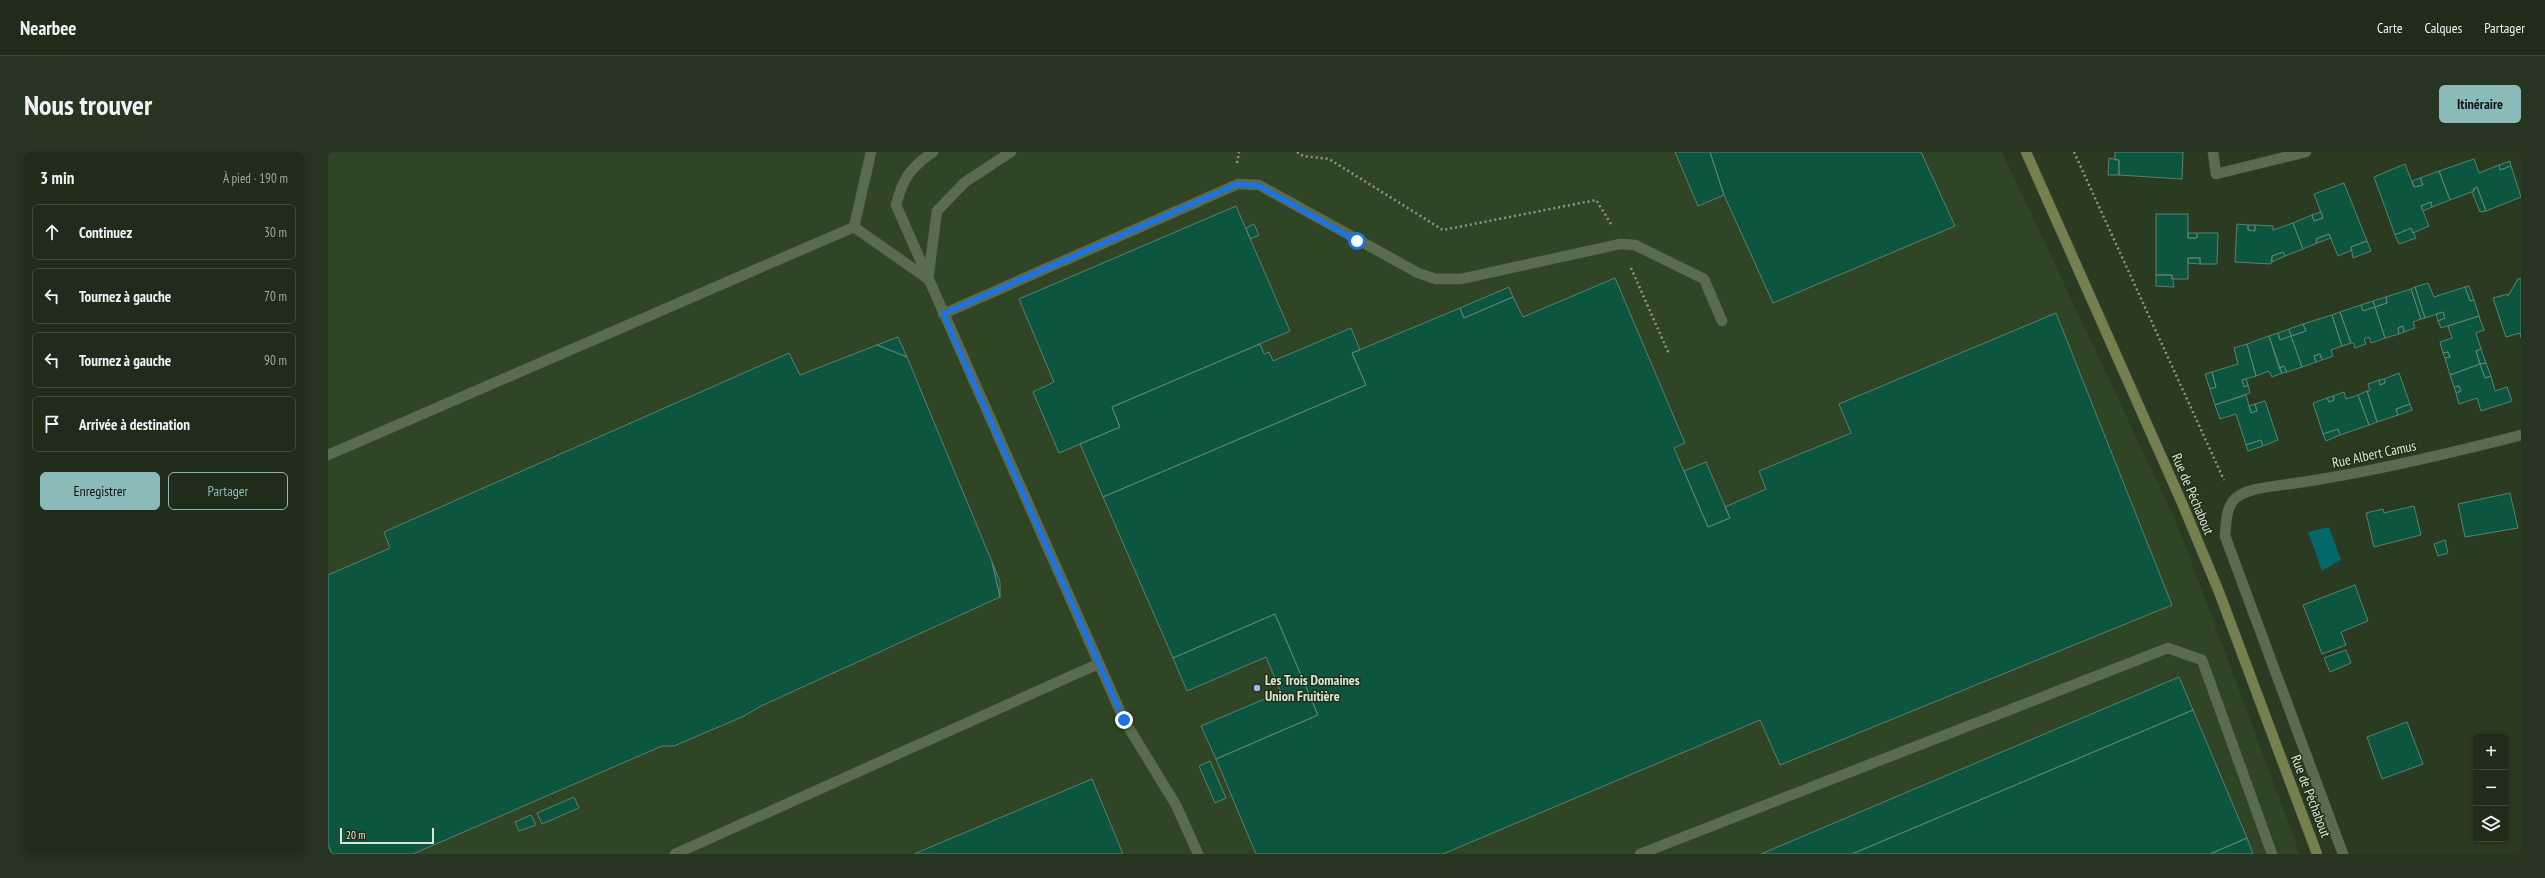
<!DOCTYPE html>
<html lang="fr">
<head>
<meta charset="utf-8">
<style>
	:root { --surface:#202c19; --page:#283422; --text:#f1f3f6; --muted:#a2a7a2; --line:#3d4838; --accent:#8bbbb9 }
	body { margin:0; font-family:"PT Sans Narrow",sans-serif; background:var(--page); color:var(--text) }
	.controls { position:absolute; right:12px; bottom:12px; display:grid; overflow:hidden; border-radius:6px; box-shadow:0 2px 6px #0003 }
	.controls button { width:36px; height:36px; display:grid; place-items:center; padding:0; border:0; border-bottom:1px solid var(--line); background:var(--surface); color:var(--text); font:20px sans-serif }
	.scale { position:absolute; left:12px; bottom:10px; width:94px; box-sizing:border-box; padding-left:4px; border:2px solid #dae5d5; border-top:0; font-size:11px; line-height:14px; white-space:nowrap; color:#dae5d5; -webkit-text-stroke:3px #203117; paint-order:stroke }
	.stop { position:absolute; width:12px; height:12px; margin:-9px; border:3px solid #1a73e8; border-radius:50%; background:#fff }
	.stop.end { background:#1a73e8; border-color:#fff; box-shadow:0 1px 4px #0008 }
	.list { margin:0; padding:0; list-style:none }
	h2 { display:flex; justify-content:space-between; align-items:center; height:52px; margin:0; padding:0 16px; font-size:17px }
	h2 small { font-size:13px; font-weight:400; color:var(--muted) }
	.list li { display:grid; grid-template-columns:26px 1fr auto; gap:12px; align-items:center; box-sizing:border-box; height:56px; margin:0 8px 8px; padding:0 8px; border:1px solid var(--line); border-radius:6px }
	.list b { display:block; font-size:15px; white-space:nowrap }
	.list em { font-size:13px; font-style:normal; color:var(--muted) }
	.actions { display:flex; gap:8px; padding:12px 16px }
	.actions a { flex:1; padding:9px 0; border:1px solid var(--accent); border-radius:6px; text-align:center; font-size:14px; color:var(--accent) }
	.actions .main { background:var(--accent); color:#111 }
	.icon { flex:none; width:22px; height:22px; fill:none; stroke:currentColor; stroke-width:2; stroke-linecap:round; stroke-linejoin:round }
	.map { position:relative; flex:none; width:2193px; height:702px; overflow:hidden; border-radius:6px }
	header { display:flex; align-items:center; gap:24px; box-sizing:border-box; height:56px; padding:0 20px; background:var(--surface); border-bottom:1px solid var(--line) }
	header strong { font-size:19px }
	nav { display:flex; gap:22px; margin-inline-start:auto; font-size:14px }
	.intro { display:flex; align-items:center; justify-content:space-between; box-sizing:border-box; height:96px; padding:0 24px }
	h1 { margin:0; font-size:28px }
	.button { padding:10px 18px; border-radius:6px; background:var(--accent); color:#111; font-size:14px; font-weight:700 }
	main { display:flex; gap:24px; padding:0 24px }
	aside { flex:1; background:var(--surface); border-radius:6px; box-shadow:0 2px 6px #0003 }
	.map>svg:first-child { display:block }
</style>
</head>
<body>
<header>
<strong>Nearbee</strong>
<nav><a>Carte</a><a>Calques</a><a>Partager</a></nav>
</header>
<div class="intro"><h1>Nous trouver</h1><a class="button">Itinéraire</a></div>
<main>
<aside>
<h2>3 min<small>À pied · 190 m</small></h2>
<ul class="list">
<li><svg class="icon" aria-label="ahead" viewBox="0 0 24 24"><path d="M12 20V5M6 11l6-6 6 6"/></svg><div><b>Continuez</b></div><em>30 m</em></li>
<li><svg class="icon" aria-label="left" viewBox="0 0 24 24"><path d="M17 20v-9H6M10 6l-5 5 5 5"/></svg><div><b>Tournez à gauche</b></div><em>70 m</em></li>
<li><svg class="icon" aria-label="left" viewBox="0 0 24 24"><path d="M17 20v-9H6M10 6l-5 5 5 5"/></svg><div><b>Tournez à gauche</b></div><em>90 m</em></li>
<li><svg class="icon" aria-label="arrive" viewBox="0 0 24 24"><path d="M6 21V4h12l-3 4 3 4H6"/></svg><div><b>Arrivée à destination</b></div></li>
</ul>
<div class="actions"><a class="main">Enregistrer</a><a>Partager</a></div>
</aside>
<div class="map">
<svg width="2193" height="702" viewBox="0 0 2193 702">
	<rect width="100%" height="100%" fill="#2a3b21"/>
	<!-- built -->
	<path fill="#304525" d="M0 0H1674L1850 374 1972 702H0Z"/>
	<!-- water -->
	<path fill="#026869" d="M2001 375 2013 408 1994 419 1980 380Z"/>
	<!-- building -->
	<path fill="#0c563f" stroke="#5b8170" d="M1347 0H1382L1396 43 1370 54Z
		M1382 0H1593L1627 74 1445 151 1396 43Z
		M1787 0H1855L1854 27 1791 23V8H1787Z
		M1781 6 1791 8V23H1780Z
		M2146 7 2151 21 2171 13 2172 18 2183 14 2193 45 2158 59 2149 35 2145 37 2146 39 2122 48 2111 19Z
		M2182 9 2183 14 2172 18 2171 13Z
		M2077 12 2086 35 2095 33 2092 26 2111 19 2122 48 2104 55 2103 50 2093 54 2101 74 2085 81 2083 76 2067 83 2046 25Z
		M2092 26 2095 33 2086 35 2084 29Z
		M2016 31 2039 89 2023 95 2024 98 2010 104 2001 82 1988 87 1989 91 1975 97 1965 71 1984 63 1986 69 1995 66 1986 42Z
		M2149 35 2158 59 2152 60 2144 40Z
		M2103 50 2104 55 2095 59 2093 54Z
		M908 54 962 179 784 255 792 275 731 301 705 240 726 230 691 147Z
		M1993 60 1995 66 1986 69 1984 63Z
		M1828 62H1860V86H1869V81H1890L1889 112H1872V106H1860V127H1844V123H1828Z
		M1965 71 1975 97 1957 104 1955 100 1944 104 1943 112 1907 110 1909 72 1920 73V78L1927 79V73L1945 74V78Z
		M926 72 931 83 922 87 918 76Z
		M1920 73H1927V79L1920 78Z
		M2083 76 2088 86 2071 92 2067 83Z
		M1860 81H1869V86H1860Z
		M2001 82 2003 86 1989 91 1988 87Z
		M2039 89 2043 99 2025 106 2023 95Z
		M1955 100 1957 104 1944 110V104Z
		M1860 106H1872V112L1860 111Z
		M1828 123H1844L1846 135 1828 134Z
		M1287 126 1357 291 1346 296 1380 375 1402 366 1397 355 1438 337 1431 319 1523 281 1511 252 1728 161 1844 453 1452 613 1432 568 1115 702H928L888 607 990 563 947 462 845 506 775 345 1038 233 1024 201 1132 156 1136 166 1185 145 1195 165Z
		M2193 126V186L2192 181 2178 185 2165 146 2180 142V144L2190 127Z
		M2100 131 2106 145 2137 135 2142 149 2146 148 2151 164 2113 176 2110 169 2117 166 2115 160 2097 166 2087 135Z
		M2141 134 2146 148 2142 149 2137 135Z
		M1181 135 1185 145 1136 166 1132 156Z
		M2087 135 2097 166 2093 167 2083 137Z
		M2083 137 2093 167 2085 170 2087 176 2076 180 2075 174 2070 176 2071 182 2057 186 2047 155 2059 151 2058 145Z
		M2058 145 2059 151 2047 155 2045 149Z
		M2045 149 2047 155 2035 159 2033 153Z
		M2033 153 2035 159 2047 155 2057 186 2043 191 2041 185 2036 187 2038 192 2027 196 2026 191H2023L2012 160Z
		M2012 160 2023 191 2014 194 2004 163Z
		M2115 160 2117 166 2110 169 2108 162Z
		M2004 163 2014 194 2003 198 2005 204 1994 208 1992 202 1986 204 1988 210 1974 215 1963 184 1978 179 1975 172Z
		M2151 164 2156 178 2148 181 2153 197 2148 199 2152 212 2122 223 2117 206 2122 205 2120 200 2115 201 2112 190 2124 186 2120 174Z
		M1975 172 1978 179 1963 184 1961 177Z
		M2075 174 2076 180 2071 182 2070 176Z
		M1023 176 1032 198 1024 201 1038 233 775 345 752 292 792 275 784 255 932 192 936 202 941 200 945 209Z
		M1961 177 1963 184 1952 188 1950 181Z
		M1950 181 1952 188 1963 184 1974 215 1959 220 1956 214 1951 216 1941 184Z
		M1941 184 1954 221 1944 225 1941 219 1928 224 1919 192Z
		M570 185 579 205 549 193Z
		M1919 192 1928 224 1914 228 1916 235 1920 233 1922 241 1887 253 1882 237 1888 235 1884 220 1910 212 1906 196Z
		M549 193 579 205 664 410 672 445 433 554 414 565 346 594H334L85 702H4L0 692V423L62 396 56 380 461 201 472 223Z
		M2153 197 2158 211 2152 212 2148 199Z
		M2120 200 2122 205 2117 206 2115 201Z
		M1992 202 1994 208 1988 210 1986 204Z
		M2158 211 2163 224 2157 226 2152 212Z
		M2152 212 2157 226 2163 224 2167 239 2179 235 2184 249 2153 259 2149 246 2131 252 2128 241 2133 239 2131 234 2126 235 2122 223Z
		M1956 214 1959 220 1954 221 1951 216Z
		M1884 220 1888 235 1882 237 1877 222Z
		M2071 221 2082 252 2068 257 2070 263 2049 270 2039 239H2042L2040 232 2051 228 2052 233 2057 231 2056 227Z
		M1918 227 1920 233 1916 235 1914 228Z
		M2056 227 2057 231 2052 233 2051 228Z
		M2131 234 2133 239 2128 241 2126 235Z
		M2039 239 2049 270 2041 273 2030 243Z
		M2016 240 2018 247 2030 243 2041 273 2012 283 2010 277 1995 282 1985 251 1999 246 2001 250 2006 248 2005 244Z
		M1918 243 1923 261 1929 259 1927 252 1937 249 1950 288 1935 294 1933 288 1918 293 1908 262 1892 267 1887 253Z
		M2005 244 2006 248 2001 250 1999 246Z
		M1927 252 1929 259 1923 261 1921 254Z
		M2082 252 2084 258 2070 263 2068 257Z
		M2010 277 2012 283 1998 289 1995 282Z
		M1933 288 1935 294 1920 299 1918 293Z
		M1378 310 1402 366 1380 375 1356 319Z
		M2182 341 2190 376 2137 385 2130 352Z
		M2086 354 2093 383 2046 395 2038 361 2055 357 2056 361Z
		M2117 388 2120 401 2110 404 2106 392Z
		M664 410 672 430V445Z
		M2027 433 2040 469 2013 480 2018 493 1994 502 1975 453Z
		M947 462 990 563 888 607 873 574 953 540 938 505 859 539 845 506Z
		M2018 498 2023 511 2002 520 1996 506Z
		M1851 525 1865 558 1524 702H1433Z
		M1865 558 1919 686 1882 702H1524Z
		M2079 570 2095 612 2054 627 2039 585Z
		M882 609 898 646 887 651 871 614Z
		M764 627 795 702H586Z
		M246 645 251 656 214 672 209 661Z
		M203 663 208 673 191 679 187 670Z
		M1919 686 1925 702H1882Z"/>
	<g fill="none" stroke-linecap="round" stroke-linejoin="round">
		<!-- lane casing -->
		<g stroke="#4a5942" stroke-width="11">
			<path id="lane" d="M605 0C582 16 575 26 568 53L796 568 848 653 870 702
				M526 75 543 0
				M600 127 609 59 637 30 683 0
				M615 162 910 32 931 33 1090 121 1108 127H1133L1292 92 1307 93 1376 127 1394 169
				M0 303 526 75 600 127
				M347 702 770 512
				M1312 702 1840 496 1874 508 1944 702"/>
		</g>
		<!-- street casing -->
		<g stroke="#4a5942" stroke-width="11">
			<path id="street" d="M1885 0 1888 22 1978 0
				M2015 702 1897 384C1898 372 1898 358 1905 349 1915 335 1952 334 1968 331 2044 320 2119 302 2193 283"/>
		</g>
		<!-- secondary casing -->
		<g stroke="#4a5942" stroke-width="11">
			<path id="secondary" d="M1698 0 1854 351 1891 440 1989 702"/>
		</g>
		<!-- path -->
		<path stroke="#8a9884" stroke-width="2.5" stroke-dasharray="2 3" stroke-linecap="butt" d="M969 0 975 4 1001 7 1115 78 1268 48 1283 72
			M1746 0 1896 328
			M909 11 911 0
			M1303 116 1341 202"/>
		<!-- lane -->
		<use href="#lane" stroke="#596c4f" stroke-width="10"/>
		<!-- street -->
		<use href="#street" stroke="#596c4f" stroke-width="10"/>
		<!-- secondary -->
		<use href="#secondary" stroke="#74804e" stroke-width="10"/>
	</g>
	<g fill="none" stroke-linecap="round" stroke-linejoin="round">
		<!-- route -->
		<path stroke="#1a73e8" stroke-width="5" d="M796 568 615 162 910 32 931 34 1029 89"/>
	</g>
	<!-- markers -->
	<circle fill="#b2adf9" stroke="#203117" stroke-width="1.5" cx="929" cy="536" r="4"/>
	<g text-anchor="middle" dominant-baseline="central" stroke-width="3" stroke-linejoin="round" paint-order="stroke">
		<!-- street labels -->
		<g font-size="14" fill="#dae5d5" stroke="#203117">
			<text transform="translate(2046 302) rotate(-12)">Rue Albert Camus</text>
			<text transform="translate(1865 342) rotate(67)">Rue de Péchabout</text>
			<text transform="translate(1983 644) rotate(69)">Rue de Péchabout</text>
		</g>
		<!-- poi labels -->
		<g font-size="14" font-weight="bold" fill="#dae5d5" stroke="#203117" text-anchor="start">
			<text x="937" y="528">Les Trois Domaines<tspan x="937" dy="16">Union Fruitière</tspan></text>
		</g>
	</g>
</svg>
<div class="controls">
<button>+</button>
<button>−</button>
<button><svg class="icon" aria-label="layers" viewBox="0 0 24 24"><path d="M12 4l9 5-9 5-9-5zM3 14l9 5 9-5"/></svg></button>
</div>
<div class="scale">20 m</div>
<div class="stop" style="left:1029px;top:89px"></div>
<div class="stop end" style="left:796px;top:568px"></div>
</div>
</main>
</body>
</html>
